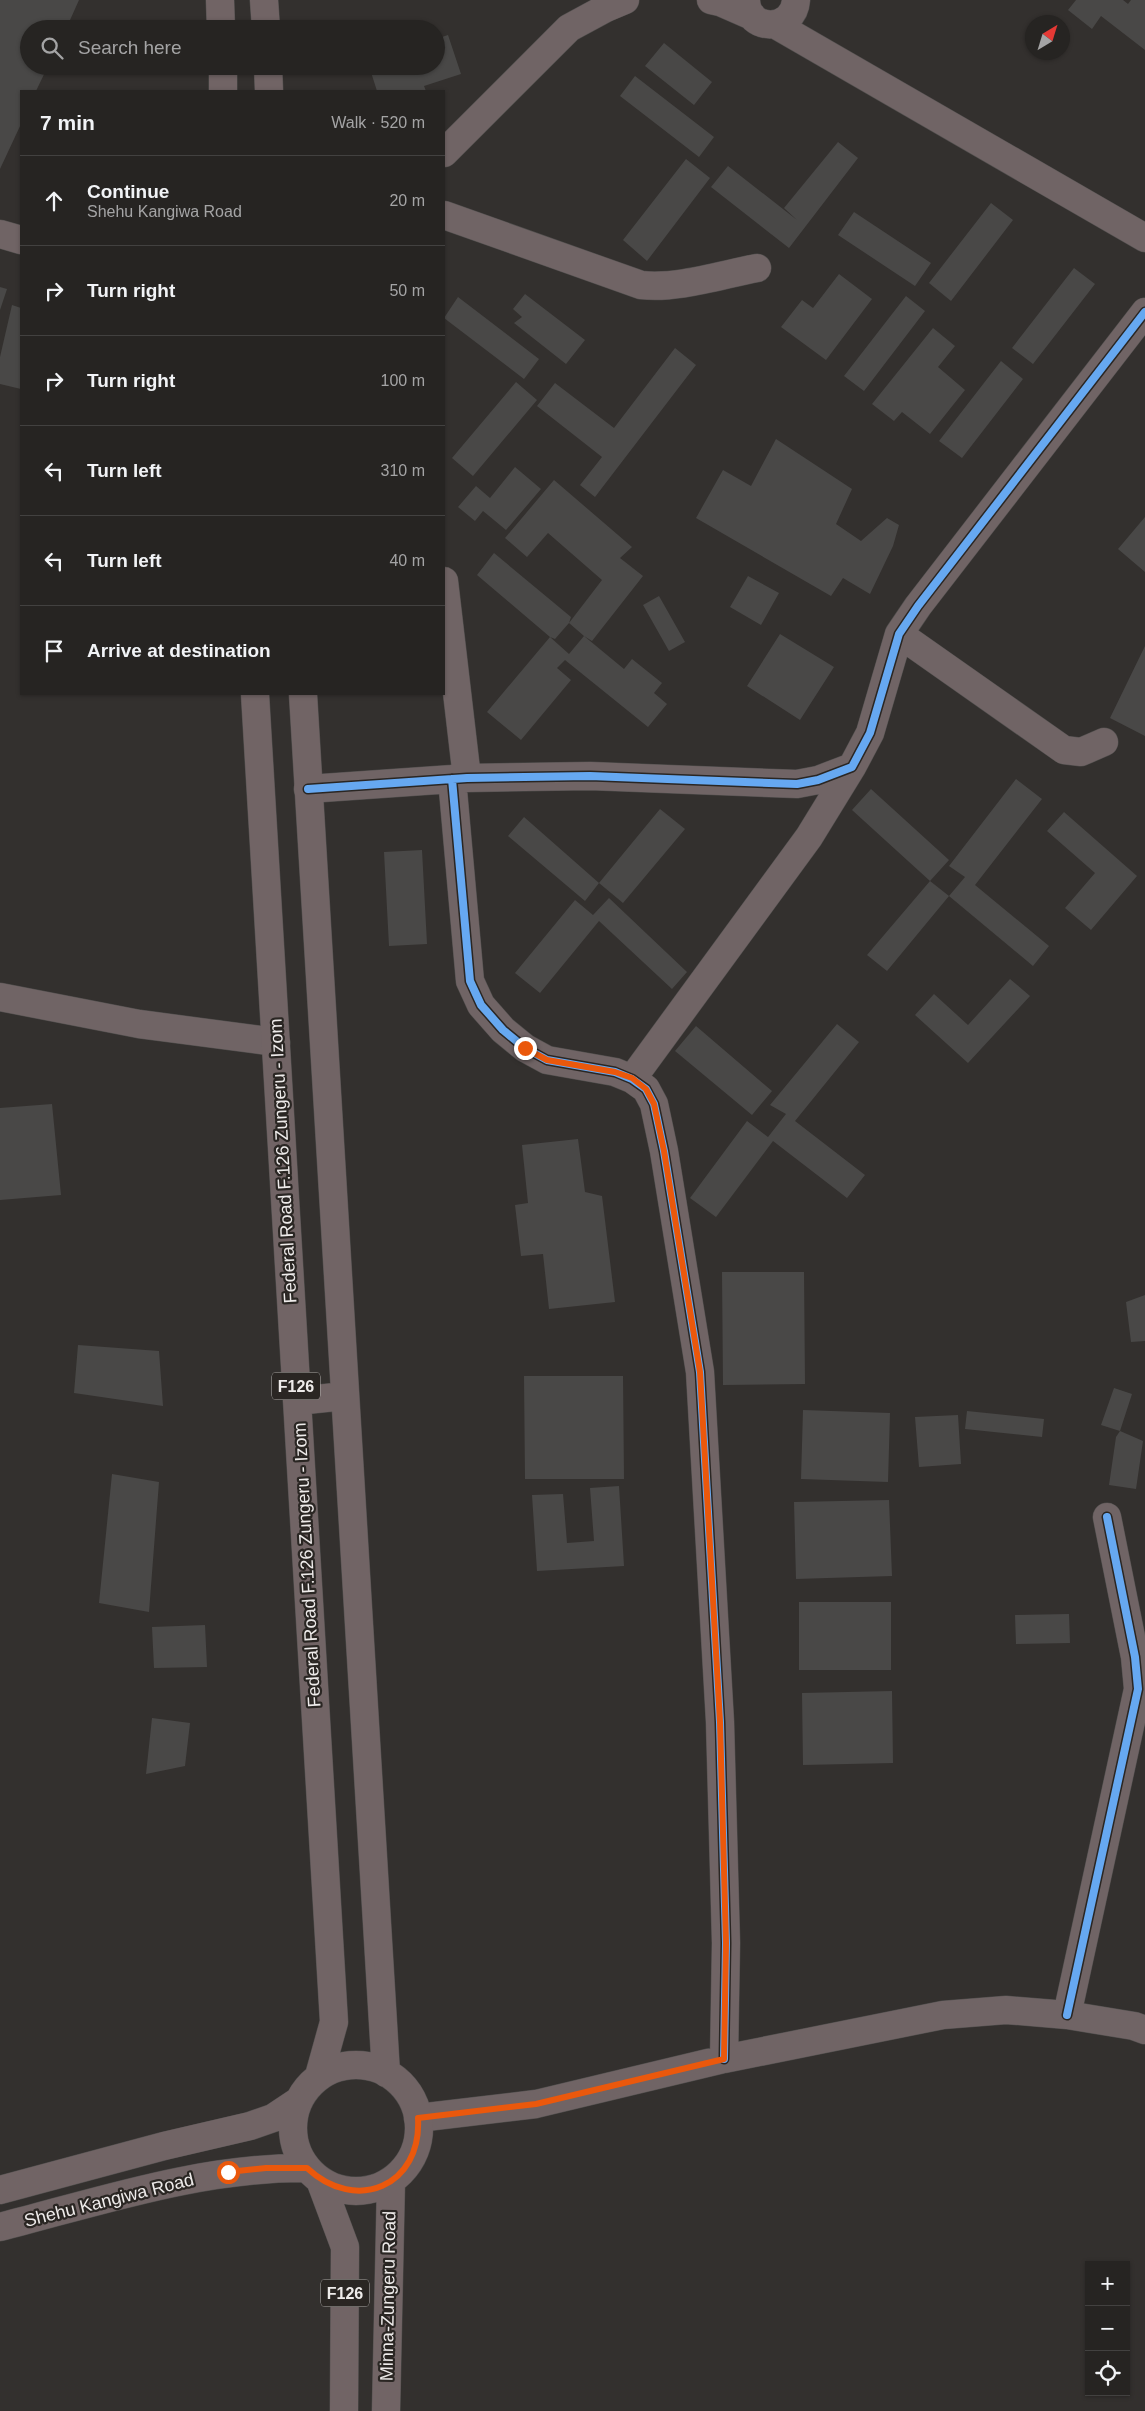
<!DOCTYPE html>
<html lang="en">
<head>
<meta charset="utf-8">
<style>
	:root { --surface:#262422; --page:#2e2c2a; --text:#f1f3f6; --muted:#a4a4a5; --line:#424140 }
	body { margin:0; font-family:Arial,sans-serif; background:var(--page); color:var(--text) }
	.controls { position:absolute; right:15px; bottom:15px; display:grid; overflow:hidden; border-radius:0px; box-shadow:0 1px 4px #0004 }
	.controls button { width:45px; height:45px; display:grid; place-items:center; padding:0; border:0; border-bottom:1px solid var(--line); background:var(--surface); color:var(--text); font:25px sans-serif }
	.compass { position:absolute; left:1025px; top:15px; width:45px; height:45px; border-radius:50%; background:var(--surface); box-shadow:0 1px 4px #0004; rotate:38deg }
	.stop { position:absolute; width:15px; height:15px; margin:-11px; border:4px solid #ea580c; border-radius:50%; background:#fff }
	.stop.end { background:#ea580c; border-color:#fff; box-shadow:0 1px 5px #0008 }
	.list { margin:0; padding:0; list-style:none }
	h2 { display:flex; justify-content:space-between; align-items:center; height:65px; margin:0; padding:0 20px; font-size:21px }
	h2 small { font-size:16px; font-weight:400; color:var(--muted) }
	.list li { display:grid; grid-template-columns:32px 1fr auto; gap:15px; align-items:center; box-sizing:border-box; height:90px; padding:0 20px; border-top:1px solid var(--line) }
	.list b { display:block; font-size:19px; white-space:nowrap }
	.list p { margin:0; font-size:16px; white-space:nowrap; color:var(--muted) }
	.list em { font-size:16px; font-style:normal; color:var(--muted) }
	.icon { flex:none; width:28px; height:28px; fill:none; stroke:currentColor; stroke-width:2; stroke-linecap:round; stroke-linejoin:round }
	.map { position:relative; flex:none; width:1145px; height:2411px; overflow:hidden }
	.search { position:absolute; background:var(--surface); box-shadow:0 1px 4px #0004; left:20px; top:20px; width:425px; height:55px; display:flex; align-items:center; gap:12px; box-sizing:border-box; padding:0 18px; border-radius:28px; color:var(--muted); font-size:19px }
	.panel { position:absolute; background:var(--surface); box-shadow:0 1px 4px #0004; left:20px; top:90px; width:425px; height:605px; border-radius:0px }
	.map>svg:first-child { display:block }
</style>
</head>
<body>
<div class="map">
<svg width="1145" height="2411" viewBox="0 0 1145 2411">
	<rect width="100%" height="100%" fill="#33302e"/>
	<!-- building -->
	<path fill="#494847" d="M0 0H79L66 29H29V66H48L36 91H21V124L0 169Z
		M1076 0H1123L1128 4 1131 0H1145V50L1101 16 1092 29 1068 10Z
		M448 35 461 74 424 86 426 91H377L369 66H436V39Z
		M664 43 712 82 694 105 645 66Z
		M635 76 714 137 699 157 620 96Z
		M838 142 858 158 789 248 711 187 728 166 797 220 784 208Z
		M686 159 710 178 647 261 623 240Z
		M991 203 1013 220 951 301 929 283Z
		M854 212 931 263 915 286 838 235Z
		M1074 268 1095 284 1033 364 1012 348Z
		M839 274 872 299 826 360 781 327 802 300 813 308Z
		M0 287 7 289 0 310Z
		M525 294 585 340 566 364 514 323 522 317 513 309Z
		M906 296 925 311 864 391 844 376Z
		M458 297 539 359 524 379 444 318Z
		M12 305 21 308V389L0 384V357Z
		M933 328 955 346 938 367 965 390 930 434 902 412 894 421 872 404Z
		M675 348 696 365 595 497 580 485 602 457 537 406 555 383 614 428Z
		M1001 361 1023 379 962 458 939 441Z
		M516 382 537 400 473 476 452 458Z
		M776 439 852 489 836 524 861 541 887 518 899 525 893 546 870 594 843 578 831 596 696 518 723 470 751 486Z
		M515 467 541 489 506 530 483 511 475 521 458 507 476 486 490 498Z
		M554 480 632 547 620 558 643 576 592 641 584 636 624 669 632 659 662 683 654 693 667 704 648 727 565 660 557 668 571 680 521 740 487 712 550 637 569 654 584 636 569 623 602 580 548 533 527 557 505 538Z
		M1145 517V572L1118 549Z
		M494 553 571 617 569 623 555 639 550 637 477 575Z
		M748 576 779 593 761 625 730 607Z
		M659 596 685 642 669 651 643 605Z
		M780 634 834 667 800 720 747 686Z
		M1145 646V736L1110 718Z
		M1016 779 1042 799 975 885 1049 946 1033 966 949 896 965 877 949 866Z
		M871 789 949 860 930 881 852 810Z
		M660 809 685 829 623 903 599 883 585 901 508 836 524 817 599 883Z
		M1064 812 1137 876 1091 930 1065 908 1095 873 1047 831Z
		M422 850 427 944 389 946 384 852Z
		M930 881 949 896 887 971 867 955Z
		M609 898 687 972 672 989 599 921 540 993 515 973 575 900 593 915Z
		M1010 979 1030 996 968 1063 915 1015 934 994 968 1025Z
		M837 1024 859 1042 795 1121 865 1175 847 1198 773 1141 716 1217 690 1198 747 1121 768 1137 786 1114 770 1105Z
		M696 1026 772 1091 752 1115 675 1051Z
		M52 1104 61 1195 0 1200V1108Z
		M578 1139 585 1192 602 1196 615 1302 549 1309 543 1254 521 1256 515 1205 528 1203 522 1145Z
		M722 1272H804L805 1384 723 1385Z
		M1145 1295V1341L1131 1342 1126 1302Z
		M78 1345 159 1351 163 1406 74 1393Z
		M524 1376H623L624 1479H525Z
		M1114 1388 1132 1394 1120 1431 1101 1425Z
		M803 1410 890 1413 888 1482 801 1479Z
		M967 1411 1044 1419 1042 1437 965 1429Z
		M958 1415 961 1464 919 1467 915 1417Z
		M1120 1431 1143 1441 1136 1489 1109 1485 1116 1437Z
		M112 1474 159 1482 149 1612 99 1603Z
		M619 1486 624 1566 537 1571 532 1495 563 1494 567 1543 594 1541 590 1488Z
		M889 1500 892 1576 796 1579 794 1502Z
		M799 1602H891V1670H799Z
		M1069 1614 1070 1643 1016 1644 1015 1615Z
		M205 1625 207 1667 154 1668 152 1627Z
		M892 1691 893 1763 803 1765 802 1693Z
		M152 1718 190 1723 185 1766 146 1774Z"/>
	<g fill="none" stroke-linecap="round" stroke-linejoin="round">
		<!-- minor casing -->
		<g stroke="#504e4d" stroke-width="29">
			<path id="minor" d="M711 0 720 2 752 16
				M746 0C747 33 794 32 796 0
				M776 25 1145 238
				M444 153 569 28 606 8 625 0
				M444 215 641 285C678 289 720 275 757 268
				M0 234 21 240
				M444 581 467 778
				M899 634 1064 750 1081 752 1104 742
				M452 779 470 981 481 1005 503 1030 525 1048 547 1060 615 1072 632 1079 646 1089 654 1104 664 1151 700 1372 720 1722 726 1943 724 2059
				M308 789 467 778 590 776 797 784 818 780 852 767 870 733 899 634 918 606 1145 312
				M0 997 139 1024 276 1042
				M632 1079 809 837 852 767
				M1067 2015 1138 1689 1135 1657 1107 1517
				M418 2118 536 2104 724 2059 943 2015 1006 2010 1067 2015 1134 2026 1145 2030"/>
		</g>
		<!-- major casing -->
		<g stroke="#504e4d" stroke-width="29">
			<path id="major" d="M220 0 221 29
				M264 0 266 29
				M223 66V91
				M268 66 269 91
				M255 694 334 2022 319 2076
				M303 694 386 2073
				M297 1401 345 1396
				M293 2128a63 63 0 1 1 126 0a63 63 0 1 1-126 0Z
				M320 2180 345 2247 344 2411
				M0 2190 164 2146 250 2126 273 2118 297 2102
				M0 2227C101 2201 202 2167 307 2168
				M386 2411 391 2181"/>
		</g>
		<!-- minor -->
		<use href="#minor" stroke="#706465" stroke-width="28"/>
		<!-- major -->
		<use href="#major" stroke="#716465" stroke-width="28"/>
		<!-- cycleway casing -->
		<g stroke="#2a2623" stroke-width="11">
			<path id="cycleway" d="M452 779 470 981 481 1005 503 1030 525 1048 547 1060 615 1072 632 1079 646 1089 654 1104 664 1151 700 1372 720 1722 726 1943 724 2059
				M308 789 467 778 590 776 797 784 818 780 852 767 870 733 899 634 918 606 1145 312
				M1067 2015 1138 1689 1135 1657 1107 1517"/>
		</g>
		<!-- cycleway -->
		<use href="#cycleway" stroke="#66a8f1" stroke-width="8"/>
	</g>
	<g fill="none" stroke-linecap="round" stroke-linejoin="round">
		<!-- route -->
		<path stroke="#ea580c" stroke-width="6" d="M228 2172 266 2168H307C356 2214 422 2186 418 2118L536 2104 724 2059 726 1943 720 1722 700 1372 664 1151 654 1104 646 1089 632 1078 615 1072 547 1060 525 1048"/>
	</g>
	<g text-anchor="middle" dominant-baseline="central" stroke-width="4.5" stroke-linejoin="round" paint-order="stroke">
		<!-- shield labels -->
		<g fill="#2a2623" stroke="#b3b0ae" stroke-width="1">
			<rect x="272" y="1372.5" width="48" height="27" rx="4"/>
			<rect x="321" y="2279.5" width="48" height="27" rx="4"/>
		</g>
		<g font-size="16" font-weight="bold" fill="#eeebea">
			<text x="296" y="1386">F126</text>
			<text x="345" y="2293">F126</text>
		</g>
		<!-- street labels -->
		<g font-size="18" fill="#eeebea" stroke="#2a2623">
			<text transform="translate(283 1161) rotate(-93)">Federal Road F.126 Zungeru - Izom</text>
			<text transform="translate(307 1565) rotate(-93)">Federal Road F.126 Zungeru - Izom</text>
			<text transform="translate(109 2200) rotate(-14)">Shehu Kangiwa Road</text>
			<text transform="translate(388 2296) rotate(-89)">Minna-Zungeru Road</text>
		</g>
	</g>
</svg>
<div class="controls">
<button>+</button>
<button>−</button>
<button><svg class="icon" aria-label="locate" viewBox="0 0 24 24"><circle cx="12" cy="12" r="6"/><path d="M12 2v4M12 18v4M2 12h4M18 12h4"/></svg></button>
</div>
<svg class="compass" viewBox="-18 -18 36 36"><path d="M0-13l5 13h-10z" fill="#e53935"/><path d="M0 13l5-13h-10z" fill="#a4a4a5"/></svg>
<div class="stop" style="left:228px;top:2172px"></div>
<div class="stop end" style="left:525px;top:1048px"></div>
<div class="search"><svg class="icon" aria-label="search" viewBox="0 0 24 24"><circle cx="10" cy="10" r="6"/><path d="M15 15l6 6"/></svg>Search here</div>
<section class="panel">
<h2>7 min<small>Walk · 520 m</small></h2>
<ul class="list">
<li><svg class="icon" aria-label="ahead" viewBox="0 0 24 24"><path d="M12 20V5M6 11l6-6 6 6"/></svg><div><b>Continue</b><p>Shehu Kangiwa Road</p></div><em>20 m</em></li>
<li><svg class="icon" aria-label="right" viewBox="0 0 24 24"><path d="M7 20v-9h11M14 6l5 5-5 5"/></svg><div><b>Turn right</b></div><em>50 m</em></li>
<li><svg class="icon" aria-label="right" viewBox="0 0 24 24"><path d="M7 20v-9h11M14 6l5 5-5 5"/></svg><div><b>Turn right</b></div><em>100 m</em></li>
<li><svg class="icon" aria-label="left" viewBox="0 0 24 24"><path d="M17 20v-9H6M10 6l-5 5 5 5"/></svg><div><b>Turn left</b></div><em>310 m</em></li>
<li><svg class="icon" aria-label="left" viewBox="0 0 24 24"><path d="M17 20v-9H6M10 6l-5 5 5 5"/></svg><div><b>Turn left</b></div><em>40 m</em></li>
<li><svg class="icon" aria-label="arrive" viewBox="0 0 24 24"><path d="M6 21V4h12l-3 4 3 4H6"/></svg><div><b>Arrive at destination</b></div></li>
</ul>
</section>
</div>
</body>
</html>
